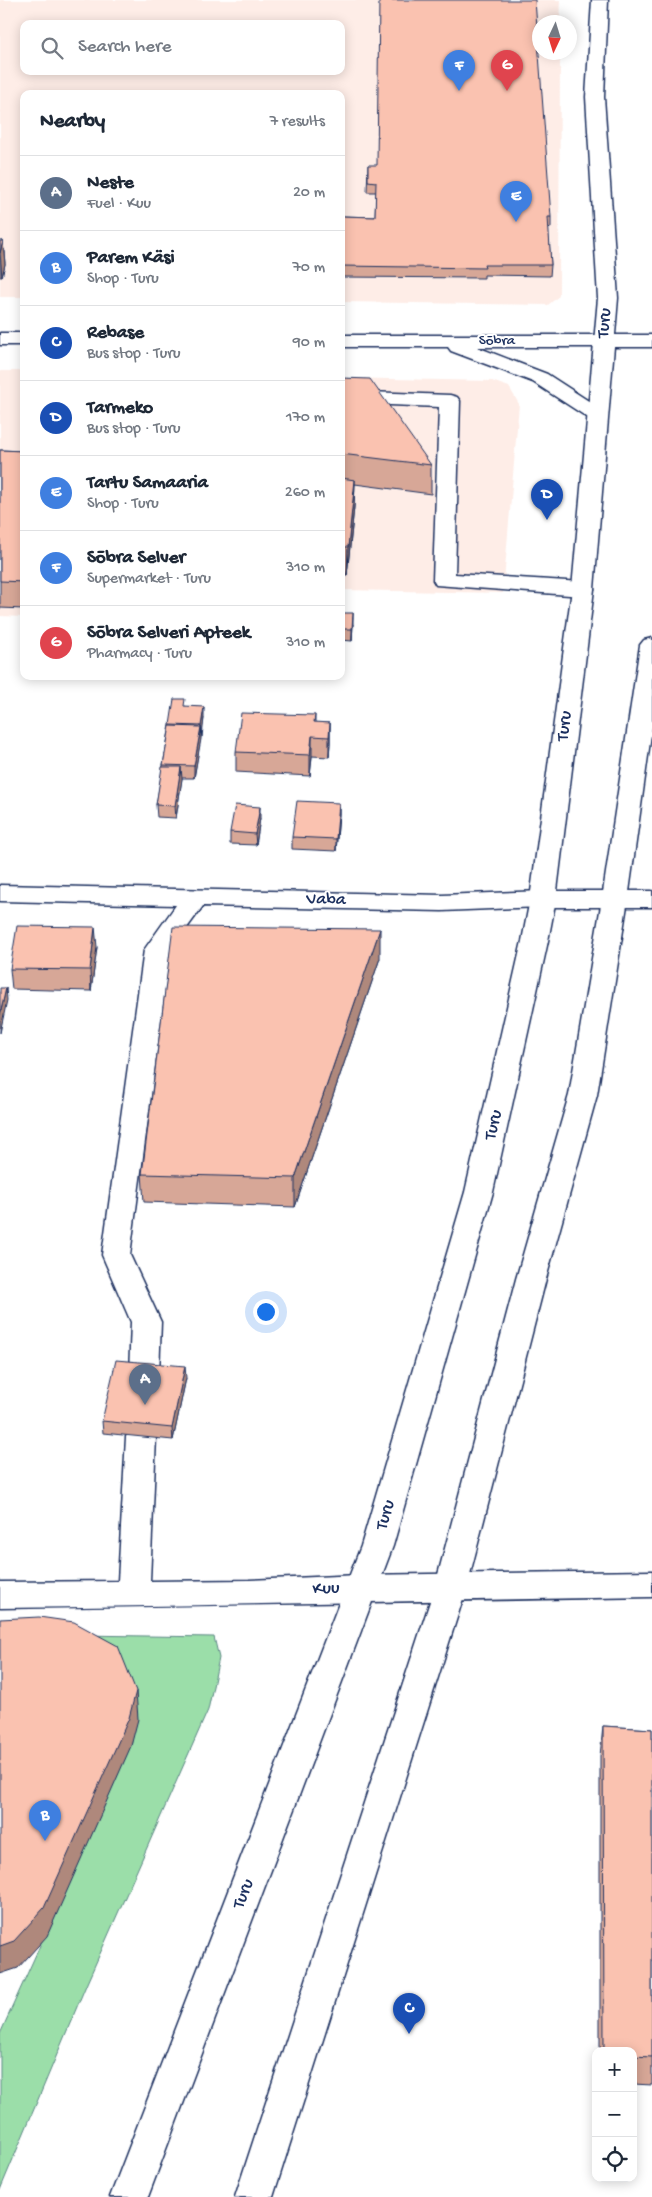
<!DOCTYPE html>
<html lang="en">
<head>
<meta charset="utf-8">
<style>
	:root { --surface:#fff; --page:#f6f6f7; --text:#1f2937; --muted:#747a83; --line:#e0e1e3; --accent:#ea580c }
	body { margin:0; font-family:"Gochi Hand",sans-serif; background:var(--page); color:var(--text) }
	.controls { position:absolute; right:15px; bottom:15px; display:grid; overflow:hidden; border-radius:10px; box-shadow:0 2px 12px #0003 }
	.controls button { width:45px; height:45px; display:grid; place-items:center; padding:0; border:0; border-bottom:1px solid var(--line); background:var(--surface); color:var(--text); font:25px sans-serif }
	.compass { position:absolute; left:532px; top:15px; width:45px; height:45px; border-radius:50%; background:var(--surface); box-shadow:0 2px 12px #0003; rotate:184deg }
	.you { position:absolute; left:265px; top:1311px; width:18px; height:18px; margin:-12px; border:4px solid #fff; border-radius:50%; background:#1a73e8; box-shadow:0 0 0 8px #1a73e833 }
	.badge { display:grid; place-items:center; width:32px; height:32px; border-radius:50%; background:var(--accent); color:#fff; font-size:16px; font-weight:700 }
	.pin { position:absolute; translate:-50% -41px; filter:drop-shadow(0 1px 2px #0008) }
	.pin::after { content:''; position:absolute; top:26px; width:18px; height:15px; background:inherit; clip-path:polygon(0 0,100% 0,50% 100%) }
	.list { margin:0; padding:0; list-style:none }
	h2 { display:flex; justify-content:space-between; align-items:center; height:65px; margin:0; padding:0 20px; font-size:21px }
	h2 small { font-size:16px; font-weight:400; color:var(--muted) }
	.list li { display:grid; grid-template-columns:32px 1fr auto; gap:15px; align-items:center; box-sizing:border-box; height:75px; padding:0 20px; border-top:1px solid var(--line) }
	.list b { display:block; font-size:19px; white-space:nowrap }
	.list p { margin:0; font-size:16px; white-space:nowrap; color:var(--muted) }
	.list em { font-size:16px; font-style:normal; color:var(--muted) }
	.icon { flex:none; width:28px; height:28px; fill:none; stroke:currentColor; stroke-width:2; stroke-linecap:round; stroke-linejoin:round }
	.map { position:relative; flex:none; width:652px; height:2197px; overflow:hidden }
	.search { position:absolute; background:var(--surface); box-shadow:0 2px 12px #0003; left:20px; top:20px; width:325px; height:55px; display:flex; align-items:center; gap:12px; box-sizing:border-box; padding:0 18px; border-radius:10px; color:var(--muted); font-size:19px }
	.panel { position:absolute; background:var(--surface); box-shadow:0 2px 12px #0003; left:20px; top:90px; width:325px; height:590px; border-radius:10px }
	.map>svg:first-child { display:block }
</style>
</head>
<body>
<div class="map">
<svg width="652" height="2197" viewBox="0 0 652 2197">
	<rect width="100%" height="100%" fill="#fff"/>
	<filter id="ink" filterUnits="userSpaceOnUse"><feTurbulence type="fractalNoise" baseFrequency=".02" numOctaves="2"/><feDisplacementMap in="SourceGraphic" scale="10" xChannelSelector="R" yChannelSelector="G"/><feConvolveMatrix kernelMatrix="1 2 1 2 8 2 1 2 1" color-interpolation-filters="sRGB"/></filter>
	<g filter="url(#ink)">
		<!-- built -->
		<path fill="#feede7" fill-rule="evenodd" d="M0 0H561L560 22H540V52L560 53 559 296 548 305 341 302V94H24V297H0ZM24 24H341V71H24Z
			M0 371H24V617L0 616Z
			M341 378 492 381 509 387 519 404 503 593 341 590Z"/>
		<!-- green -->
		<path fill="#9bdea9" stroke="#5b8684" d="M79 1635 214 1637 219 1658 208 1710 87 1983 0 2190V2034L132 1742Z"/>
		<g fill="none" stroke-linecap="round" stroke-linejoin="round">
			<!-- minor casing -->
			<g stroke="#1b2f5e" stroke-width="3">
				<path id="minor" d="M0 333H24V345H0Z
					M341 335H652V347H477L547 374 604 411 607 415 604 419 597 421 590 419 533 382 451 351 448 347H341Z
					M341 391 450 395 457 397 460 401 455 574 583 582 591 584 594 589 591 594 583 596 436 585 433 580 439 407 341 403Z
					M0 885 442 895 543 891H652V907H543L442 911 203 906 170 951 130 1255 161 1322 159 1374 155 1382 144 1385 133 1382 129 1374 131 1322 102 1255 144 950 176 905 0 901Z
					M141 1425 152 1429 156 1437 150 1581 249 1580 359 1575 652 1571V1597C435 1600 217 1606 0 1608V1582L118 1581 126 1437 130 1429Z"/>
			</g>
			<!-- major casing -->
			<g stroke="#1b2f5e" stroke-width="3">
				<path id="major" d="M592 0H608L604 97 618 298 594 589 556 899 548 941 493 1192 393 1546 148 2197H110L361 1546 465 1192 522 941 530 899 572 589 598 298 586 97Z
					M652 638V727L628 899 597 1095 546 1279 467 1586 273 2197H235L435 1586 516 1279 569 1095 602 899 640 645 644 640Z"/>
			</g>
			<!-- minor -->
			<use href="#minor" fill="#fff" fill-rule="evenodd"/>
			<!-- major -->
			<use href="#major" fill="#fff" fill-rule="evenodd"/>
		</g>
		<!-- wall -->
		<path fill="#d7a797" stroke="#1b2f5e" d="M368 165 551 217V228L548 227 551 265 550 276 484 275V278L341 277V216L375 217 376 192H367Z
			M0 241H3L5 264 2 277H0Z
			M341 378 431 465V494L355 484 354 507 347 575H341Z
			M0 450 24 451V609L0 608Z
			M341 613 353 624 352 641 341 640Z
			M185 706 204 718 194 778H182L176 818 157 817 156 805 170 725Z
			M315 715V723H330V743L329 757 312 756 310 776 236 772V752Z
			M339 803V814L336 851 292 849V837Z
			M260 818 256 845 230 844V832Z
			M97 947 91 991 12 989 10 969Z
			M380 958 295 1207 144 1202 142 1174Z
			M186 1378 173 1440 103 1433 102 1421Z
			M603 1726 652 1729V2085L633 2084V2051H600V1756Z"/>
		<!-- shaded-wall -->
		<path fill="#af887b" stroke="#1b2f5e" d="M3 241 5 264 2 277 0 253Z
			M355 480 354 507 347 575 348 547Z
			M353 613V624L352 641V629Z
			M204 707V718L202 737 201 726Z
			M330 723V743L329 757V737Z
			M201 727V739L194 778V766Z
			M312 736V756L310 776V755Z
			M181 767 182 779 176 818 175 806Z
			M339 803V814L336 851V839Z
			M260 807V818L256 845 255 834Z
			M95 927 97 947 91 991 90 970Z
			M380 929V958L295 1207V1178Z
			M6 988 7 1000 0 1033V1015Z
			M185 1366 186 1378 173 1440 172 1428Z
			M136 1691 138 1719 131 1746 47 1936 18 1968 0 1974V1946Z"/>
		<!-- building -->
		<path fill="#fac2b0" stroke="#1b2f5e" d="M379 0H535L551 217H548L551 265H484L485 268 341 266V216L375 217 376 182 368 181V165H377Z
			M272 22 298 23V24H272Z
			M0 241H3L0 253Z
			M341 378 370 379 431 465 341 454Z
			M0 450 24 451V582L0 581Z
			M341 478 355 480 348 547H341Z
			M341 613H353L352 629H341Z
			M174 699H185L184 706 204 707 201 726 170 725Z
			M241 713 315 715 314 722 330 723 329 737 312 736 310 755 236 752Z
			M170 726 201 727 194 766 163 765Z
			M162 767H181L175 806 156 805Z
			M297 801 339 803 336 839 292 837Z
			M235 805 260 807 255 834 230 832Z
			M17 926 95 927 90 970 10 969Z
			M173 927 380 929 295 1178 142 1174Z
			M0 988H6L0 1015Z
			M116 1360 185 1366 172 1428 102 1421Z
			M39 1617 74 1622 118 1646 136 1691 129 1718 44 1908 14 1941 0 1946V1619Z
			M603 1726 652 1729V2057L633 2056V2051H604Z"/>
	</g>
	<g text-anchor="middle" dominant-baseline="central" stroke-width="4" stroke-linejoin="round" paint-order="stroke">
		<!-- far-street labels -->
		<g font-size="15" fill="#1b2f5e" stroke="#fff">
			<text x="497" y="341">Sõbra</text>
		</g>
		<!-- street labels -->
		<g font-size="18" fill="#1b2f5e" stroke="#fff">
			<text transform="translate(605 323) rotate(-85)">Turu</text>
			<text transform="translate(565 726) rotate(-83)">Turu</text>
			<text transform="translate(326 900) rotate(1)">Vaba</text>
			<text transform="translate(494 1125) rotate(-77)">Turu</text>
			<text transform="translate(386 1515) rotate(-74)">Turu</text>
			<text transform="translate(326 1589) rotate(-3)">Kuu</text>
			<text transform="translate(244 1894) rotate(-69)">Turu</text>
		</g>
	</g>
</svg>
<div class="controls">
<button>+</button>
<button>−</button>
<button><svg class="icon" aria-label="locate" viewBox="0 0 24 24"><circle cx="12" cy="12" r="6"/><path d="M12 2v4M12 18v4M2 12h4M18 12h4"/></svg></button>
</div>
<svg class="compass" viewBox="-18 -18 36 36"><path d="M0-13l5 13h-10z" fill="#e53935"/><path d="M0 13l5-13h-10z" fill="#747a83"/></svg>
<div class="you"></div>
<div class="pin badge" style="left:145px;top:1405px;background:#5c6f8a">A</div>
<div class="pin badge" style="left:45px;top:1841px;background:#3f7fe0">B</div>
<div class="pin badge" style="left:409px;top:2034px;background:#1a4fb4">C</div>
<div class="pin badge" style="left:547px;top:520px;background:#1a4fb4">D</div>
<div class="pin badge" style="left:516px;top:222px;background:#3f7fe0">E</div>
<div class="pin badge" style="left:459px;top:91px;background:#3f7fe0">F</div>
<div class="pin badge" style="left:507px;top:91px;background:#e0444e">G</div>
<div class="search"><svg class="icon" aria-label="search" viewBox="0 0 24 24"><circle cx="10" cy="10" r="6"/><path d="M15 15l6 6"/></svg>Search here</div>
<section class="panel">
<h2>Nearby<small>7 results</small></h2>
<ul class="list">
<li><span class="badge" style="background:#5c6f8a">A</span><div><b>Neste</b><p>Fuel · Kuu</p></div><em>20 m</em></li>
<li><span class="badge" style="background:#3f7fe0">B</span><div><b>Parem Käsi</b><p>Shop · Turu</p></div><em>70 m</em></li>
<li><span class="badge" style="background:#1a4fb4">C</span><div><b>Rebase</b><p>Bus stop · Turu</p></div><em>90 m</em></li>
<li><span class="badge" style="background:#1a4fb4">D</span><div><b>Tarmeko</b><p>Bus stop · Turu</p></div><em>170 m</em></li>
<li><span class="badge" style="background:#3f7fe0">E</span><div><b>Tartu Samaaria</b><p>Shop · Turu</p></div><em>260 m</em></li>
<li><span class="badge" style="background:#3f7fe0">F</span><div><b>Sõbra Selver</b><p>Supermarket · Turu</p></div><em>310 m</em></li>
<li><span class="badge" style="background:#e0444e">G</span><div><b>Sõbra Selveri Apteek</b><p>Pharmacy · Turu</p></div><em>310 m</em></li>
</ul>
</section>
</div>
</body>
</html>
